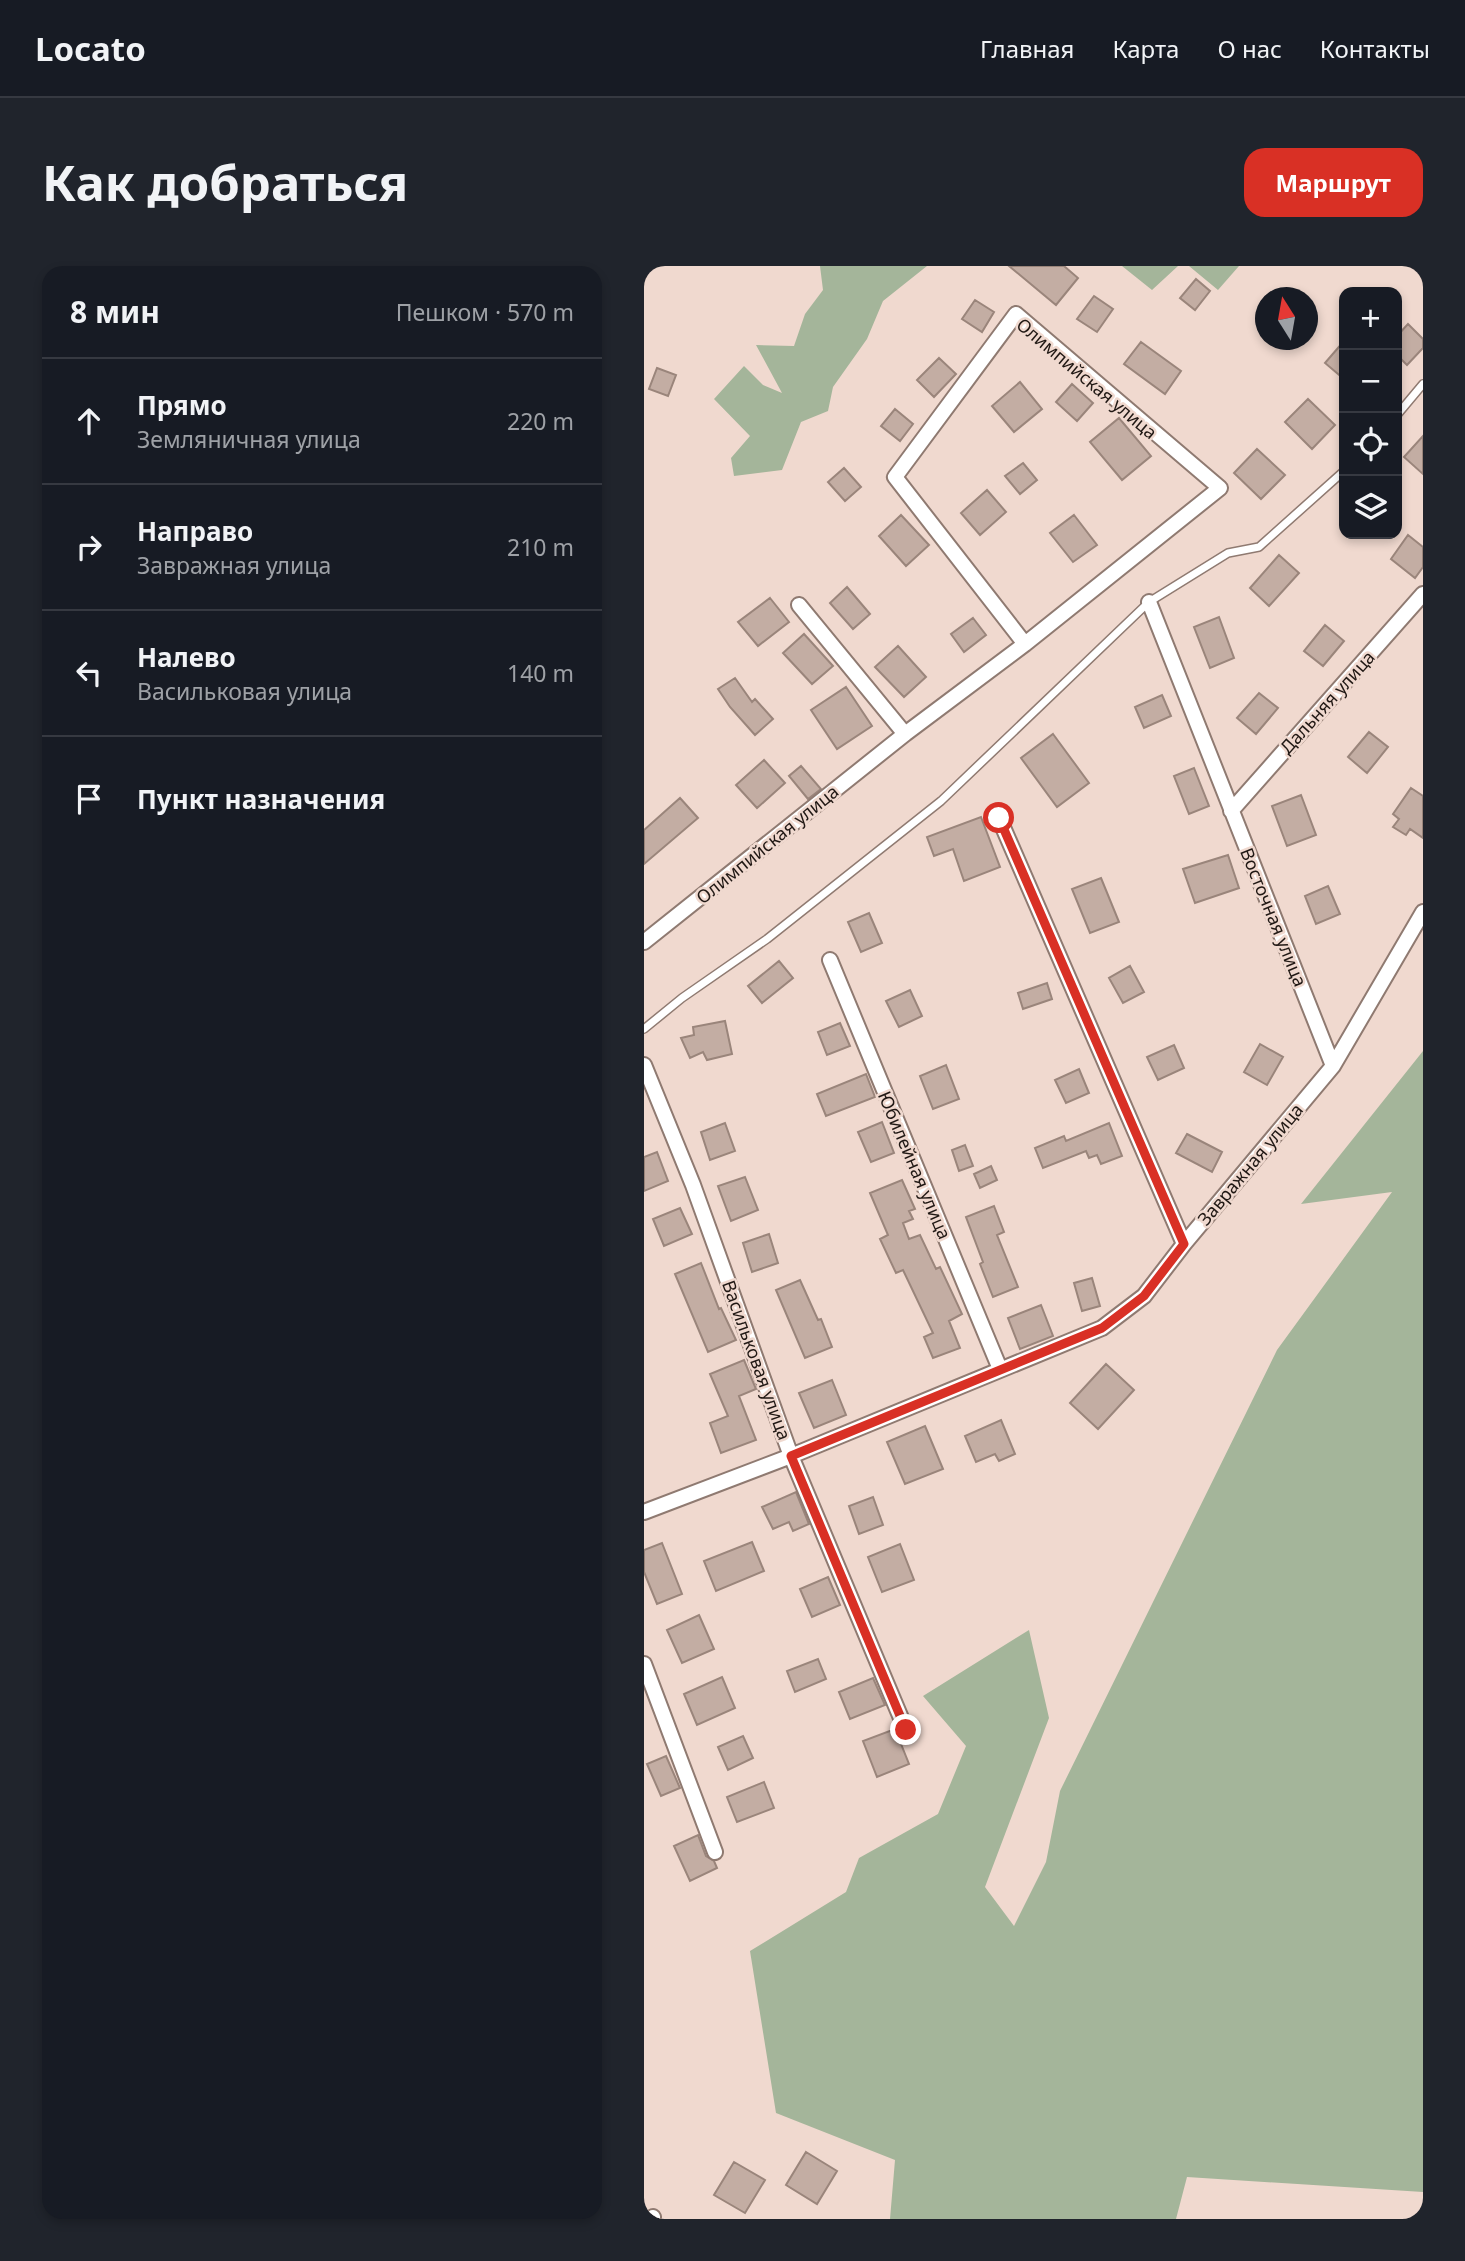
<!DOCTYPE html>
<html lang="ru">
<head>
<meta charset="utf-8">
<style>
	:root { --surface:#171b24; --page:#20242c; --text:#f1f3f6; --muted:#9ea1a6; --line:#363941; --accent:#d93025 }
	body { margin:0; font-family:"Noto Sans",sans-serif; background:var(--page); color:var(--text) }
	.controls { position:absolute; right:21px; top:21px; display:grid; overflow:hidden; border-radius:14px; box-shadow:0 4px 10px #0003 }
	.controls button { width:63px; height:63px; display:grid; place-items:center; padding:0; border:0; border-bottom:2px solid var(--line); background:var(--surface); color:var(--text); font:35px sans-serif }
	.compass { position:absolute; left:611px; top:21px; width:63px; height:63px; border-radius:50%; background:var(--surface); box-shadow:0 4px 10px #0003; rotate:349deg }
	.stop { position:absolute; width:21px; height:21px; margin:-16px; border:5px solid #d93025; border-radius:50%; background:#fff }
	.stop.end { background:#d93025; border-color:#fff; box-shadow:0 2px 7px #0008 }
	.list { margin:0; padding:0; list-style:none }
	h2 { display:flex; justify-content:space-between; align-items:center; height:91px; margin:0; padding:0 28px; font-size:30px }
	h2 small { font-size:23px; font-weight:400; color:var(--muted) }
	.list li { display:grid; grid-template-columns:46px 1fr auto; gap:21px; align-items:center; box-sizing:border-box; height:126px; padding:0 28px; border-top:2px solid var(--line) }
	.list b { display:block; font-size:26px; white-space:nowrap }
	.list p { margin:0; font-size:23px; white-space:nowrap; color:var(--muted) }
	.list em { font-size:23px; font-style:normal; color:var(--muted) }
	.icon { flex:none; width:38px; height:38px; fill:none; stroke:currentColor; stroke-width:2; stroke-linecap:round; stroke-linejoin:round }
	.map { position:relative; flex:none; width:779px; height:1953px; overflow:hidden; border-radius:21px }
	header { display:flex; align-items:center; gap:42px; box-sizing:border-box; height:98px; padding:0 35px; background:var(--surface); border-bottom:2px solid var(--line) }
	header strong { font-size:33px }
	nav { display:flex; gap:38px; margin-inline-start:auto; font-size:24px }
	.intro { display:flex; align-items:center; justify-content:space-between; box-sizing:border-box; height:168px; padding:0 42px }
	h1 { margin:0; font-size:49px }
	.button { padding:18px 32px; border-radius:21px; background:var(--accent); color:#fff; font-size:24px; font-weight:700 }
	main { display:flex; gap:42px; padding:0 42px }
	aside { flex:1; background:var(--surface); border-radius:21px; box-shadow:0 4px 10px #0003 }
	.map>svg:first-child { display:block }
</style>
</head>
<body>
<header>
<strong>Locato</strong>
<nav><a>Главная</a><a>Карта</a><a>О нас</a><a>Контакты</a></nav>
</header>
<div class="intro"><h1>Как добраться</h1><a class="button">Маршрут</a></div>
<main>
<aside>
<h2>8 мин<small>Пешком · 570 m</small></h2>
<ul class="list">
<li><svg class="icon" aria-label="ahead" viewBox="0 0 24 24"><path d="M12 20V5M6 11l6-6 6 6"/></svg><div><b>Прямо</b><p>Земляничная улица</p></div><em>220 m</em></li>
<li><svg class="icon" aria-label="right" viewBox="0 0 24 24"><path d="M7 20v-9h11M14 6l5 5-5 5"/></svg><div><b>Направо</b><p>Завражная улица</p></div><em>210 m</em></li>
<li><svg class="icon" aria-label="left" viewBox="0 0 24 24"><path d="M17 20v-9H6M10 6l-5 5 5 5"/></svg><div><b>Налево</b><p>Васильковая улица</p></div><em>140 m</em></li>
<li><svg class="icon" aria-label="arrive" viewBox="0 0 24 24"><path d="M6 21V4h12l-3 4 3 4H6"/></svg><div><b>Пункт назначения</b></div></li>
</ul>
</aside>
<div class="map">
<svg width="779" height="1953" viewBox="0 0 779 1953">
	<rect width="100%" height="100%" fill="#f0d9cf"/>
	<!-- forest -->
	<path fill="#a4b59a" d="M176 0H283L239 35 223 73 189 121 184 145 157 156 138 204 90 210 87 192 106 170 70 133 100 100 119 119 138 127 112 79 150 80 161 48 179 24Z
		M478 0H534L508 24Z
		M545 0H595L574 24Z
		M779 785V1926L543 1911 532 1953H246L251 1894 132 1847 106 1685 202 1626 215 1592 294 1548 322 1480 279 1430 385 1364 405 1452 341 1621 370 1660 402 1596 416 1525 633 1084 748 926 657 938Z"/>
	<!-- building -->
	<path fill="#c3ada3" stroke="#9a857b" stroke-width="2" d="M365 0H420L434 12 412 39Z
		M552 13 566 25 551 44 536 32Z
		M450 30 469 43 453 66 433 53Z
		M331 34 350 46 338 66 318 53Z
		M764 58 779 73V82L763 99 753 89V70Z
		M700 75V113L681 97Z
		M497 76 537 105 521 128 480 98Z
		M295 92 312 108 290 131 273 114Z
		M13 102 32 109 24 130 5 123Z
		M376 116 398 143 370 166 348 140Z
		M428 118 449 137 433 155 412 136Z
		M664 133 691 159 668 183 641 156Z
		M251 143 269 158 256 175 237 160Z
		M475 152 507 190 478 214 446 176Z
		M779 170V208L760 191Z
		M613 183 641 209 617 233 590 207Z
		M379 197 393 214 376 228 361 210Z
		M200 202 217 221 201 235 184 216Z
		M343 224 362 246 336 269 317 247Z
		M257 249 285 279 262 300 235 270Z
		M430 249 453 279 429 296 406 267Z
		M764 269 779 281V301L771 312 747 293Z
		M635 289 655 307 625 340 606 322Z
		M203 321 226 348 209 363 186 337Z
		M126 332 145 356 114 380 94 356Z
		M575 351 590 392 566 402 550 361Z
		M329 352 342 369 320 386 307 368Z
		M681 359 700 375 679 400 660 385Z
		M160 368 189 400 168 418 139 387Z
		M254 380 282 411 260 431 231 401Z
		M91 412 108 436 111 433 129 453 111 469 86 441 74 423Z
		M202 421 228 460 193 483 167 444Z
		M615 427 634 442 612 468 593 452Z
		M518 429 527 450 500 462 491 441Z
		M725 466 744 481 723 507 704 491Z
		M409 468 445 517 413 541 377 492Z
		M120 494 141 517 113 542 92 519Z
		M157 500 177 523 164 533 145 510Z
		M550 502 565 540 545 548 530 510Z
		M767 522 779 530V572L766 563 762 569 749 561 755 553 749 548Z
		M657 529 672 569 643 580 628 540Z
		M36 532 54 552 0 598V564Z
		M337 551 356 601 320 615 309 583 290 590 283 571Z
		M584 589 595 622 551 637 539 603Z
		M457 612 475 656 446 667 428 623Z
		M684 620 696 648 672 658 661 630Z
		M225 647 238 677 217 686 204 656Z
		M135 695 149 712 118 737 104 720Z
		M486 700 500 726 479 737 465 712Z
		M403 717 408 733 379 743 374 727Z
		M266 724 278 750 255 761 242 735Z
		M81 755 88 788 63 794 59 786 46 792 37 772 50 769 49 761Z
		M196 757 206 780 183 789 174 766Z
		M616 778 639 791 623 819 600 806Z
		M530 779 540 802 514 814 503 791Z
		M302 799 315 833 289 843 276 810Z
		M435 803 445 827 422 837 411 814Z
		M222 808 231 831 182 850 173 828Z
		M238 856 250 887 227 896 214 866Z
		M81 857 91 885 66 894 57 866Z
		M465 857 478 890 457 898 453 889 445 892 442 885 399 902 391 882 420 870 422 875Z
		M543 868 578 886 568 906 532 887Z
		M321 879 329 900 315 905 308 884Z
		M13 886 24 915 0 925V891Z
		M347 900 353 914 336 922 330 908Z
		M101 911 114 944 87 955 74 920Z
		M258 914 271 943 265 945 269 953 259 957 265 973 276 969 292 1003 296 1001 318 1048 305 1055 316 1082 289 1092 280 1071 289 1067 259 1004 252 1007 236 973 244 969 226 927Z
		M350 940 360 966 353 969 374 1021 349 1031 336 998 339 996 322 951Z
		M36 942 48 968 20 980 9 953Z
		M125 968 134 997 108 1006 99 977Z
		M57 997 75 1043 77 1042 92 1074 64 1086 31 1008Z
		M448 1012 456 1040 438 1045 430 1017Z
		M156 1014 174 1054 177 1053 188 1081 161 1092 132 1024Z
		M397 1039 409 1070 376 1083 364 1052Z
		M100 1094 112 1123 95 1130 112 1174 77 1187 66 1157 84 1150 66 1108Z
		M462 1098 490 1124 454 1163 426 1137Z
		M188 1114 202 1149 170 1162 155 1127Z
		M357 1154 371 1188 355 1195 351 1188 332 1196 321 1170Z
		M281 1160 299 1203 261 1218 243 1176Z
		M152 1226 165 1258 149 1265 145 1256 129 1263 118 1241Z
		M229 1231 239 1259 215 1268 205 1240Z
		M108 1276 120 1305 72 1325 60 1295Z
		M18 1277 38 1328 13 1338 0 1306V1284Z
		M256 1278 270 1314 238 1326 224 1291Z
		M184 1311 196 1339 168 1351 156 1323Z
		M55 1349 70 1383 38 1397 23 1364Z
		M174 1393 182 1413 151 1426 143 1405Z
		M78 1411 91 1442 53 1459 40 1428Z
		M229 1412 241 1439 206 1453 195 1426Z
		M251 1463 265 1498 233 1511 219 1475Z
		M99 1470 109 1492 84 1504 74 1481Z
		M22 1490 36 1522 17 1530 3 1498Z
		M120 1516 130 1542 93 1556 83 1531Z
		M54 1569 62 1590 70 1595 73 1602 46 1615 30 1580Z
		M162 1886 193 1905 173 1938 142 1919Z
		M90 1896 121 1914 101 1947 70 1929Z"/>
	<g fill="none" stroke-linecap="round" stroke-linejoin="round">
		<!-- lane casing -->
		<g stroke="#8f7a71" stroke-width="10">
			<path id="lane" d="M753 149 779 118
				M0 763 38 732 123 673 297 535 505 336 584 287 615 281 700 205"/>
		</g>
		<!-- street casing -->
		<g stroke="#8f7a71" stroke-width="18">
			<path id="street" d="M505 336 689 800
				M155 339 261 468
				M587 545 779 328
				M355 552 540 978
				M0 676 261 468 381 378 251 211 372 48 576 222 381 378
				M186 694 356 1103
				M0 799 49 919 147 1190 262 1464
				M0 1246 147 1190 458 1062 500 1030 540 978 689 800 779 646
				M0 1398 71 1586
				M8 1953 9 1951"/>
		</g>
		<!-- lane -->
		<use href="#lane" stroke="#fff" stroke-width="7"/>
		<!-- street -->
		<use href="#street" stroke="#fff" stroke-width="14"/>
	</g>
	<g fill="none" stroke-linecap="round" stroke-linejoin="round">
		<!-- route -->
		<path stroke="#d93025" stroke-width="9" d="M262 1464 147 1190 458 1062 500 1030 540 978 355 552"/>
	</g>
	<g text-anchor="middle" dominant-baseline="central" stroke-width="5" stroke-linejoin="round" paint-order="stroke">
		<!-- street labels -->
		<g font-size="18" fill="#201814" stroke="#f0d9cf">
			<text transform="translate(443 112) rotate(40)">Олимпийская улица</text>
			<text transform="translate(683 436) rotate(-48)">Дальняя улица</text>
			<text transform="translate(123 578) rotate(-39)">Олимпийская улица</text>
			<text transform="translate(630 651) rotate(68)">Восточная улица</text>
			<text transform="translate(606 898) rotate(-50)">Завражная улица</text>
			<text transform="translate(271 899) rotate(67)">Юбилейная улица</text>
			<text transform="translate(113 1094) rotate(70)">Васильковая улица</text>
		</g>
	</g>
</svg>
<div class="controls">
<button>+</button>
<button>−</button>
<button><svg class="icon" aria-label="locate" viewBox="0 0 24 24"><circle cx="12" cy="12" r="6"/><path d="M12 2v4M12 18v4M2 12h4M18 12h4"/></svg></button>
<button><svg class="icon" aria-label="layers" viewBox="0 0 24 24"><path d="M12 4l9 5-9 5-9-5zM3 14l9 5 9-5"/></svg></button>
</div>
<svg class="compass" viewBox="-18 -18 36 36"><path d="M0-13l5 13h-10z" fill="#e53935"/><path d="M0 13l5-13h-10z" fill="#9ea1a6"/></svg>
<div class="stop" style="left:355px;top:552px"></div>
<div class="stop end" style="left:262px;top:1464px"></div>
</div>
</main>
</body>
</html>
